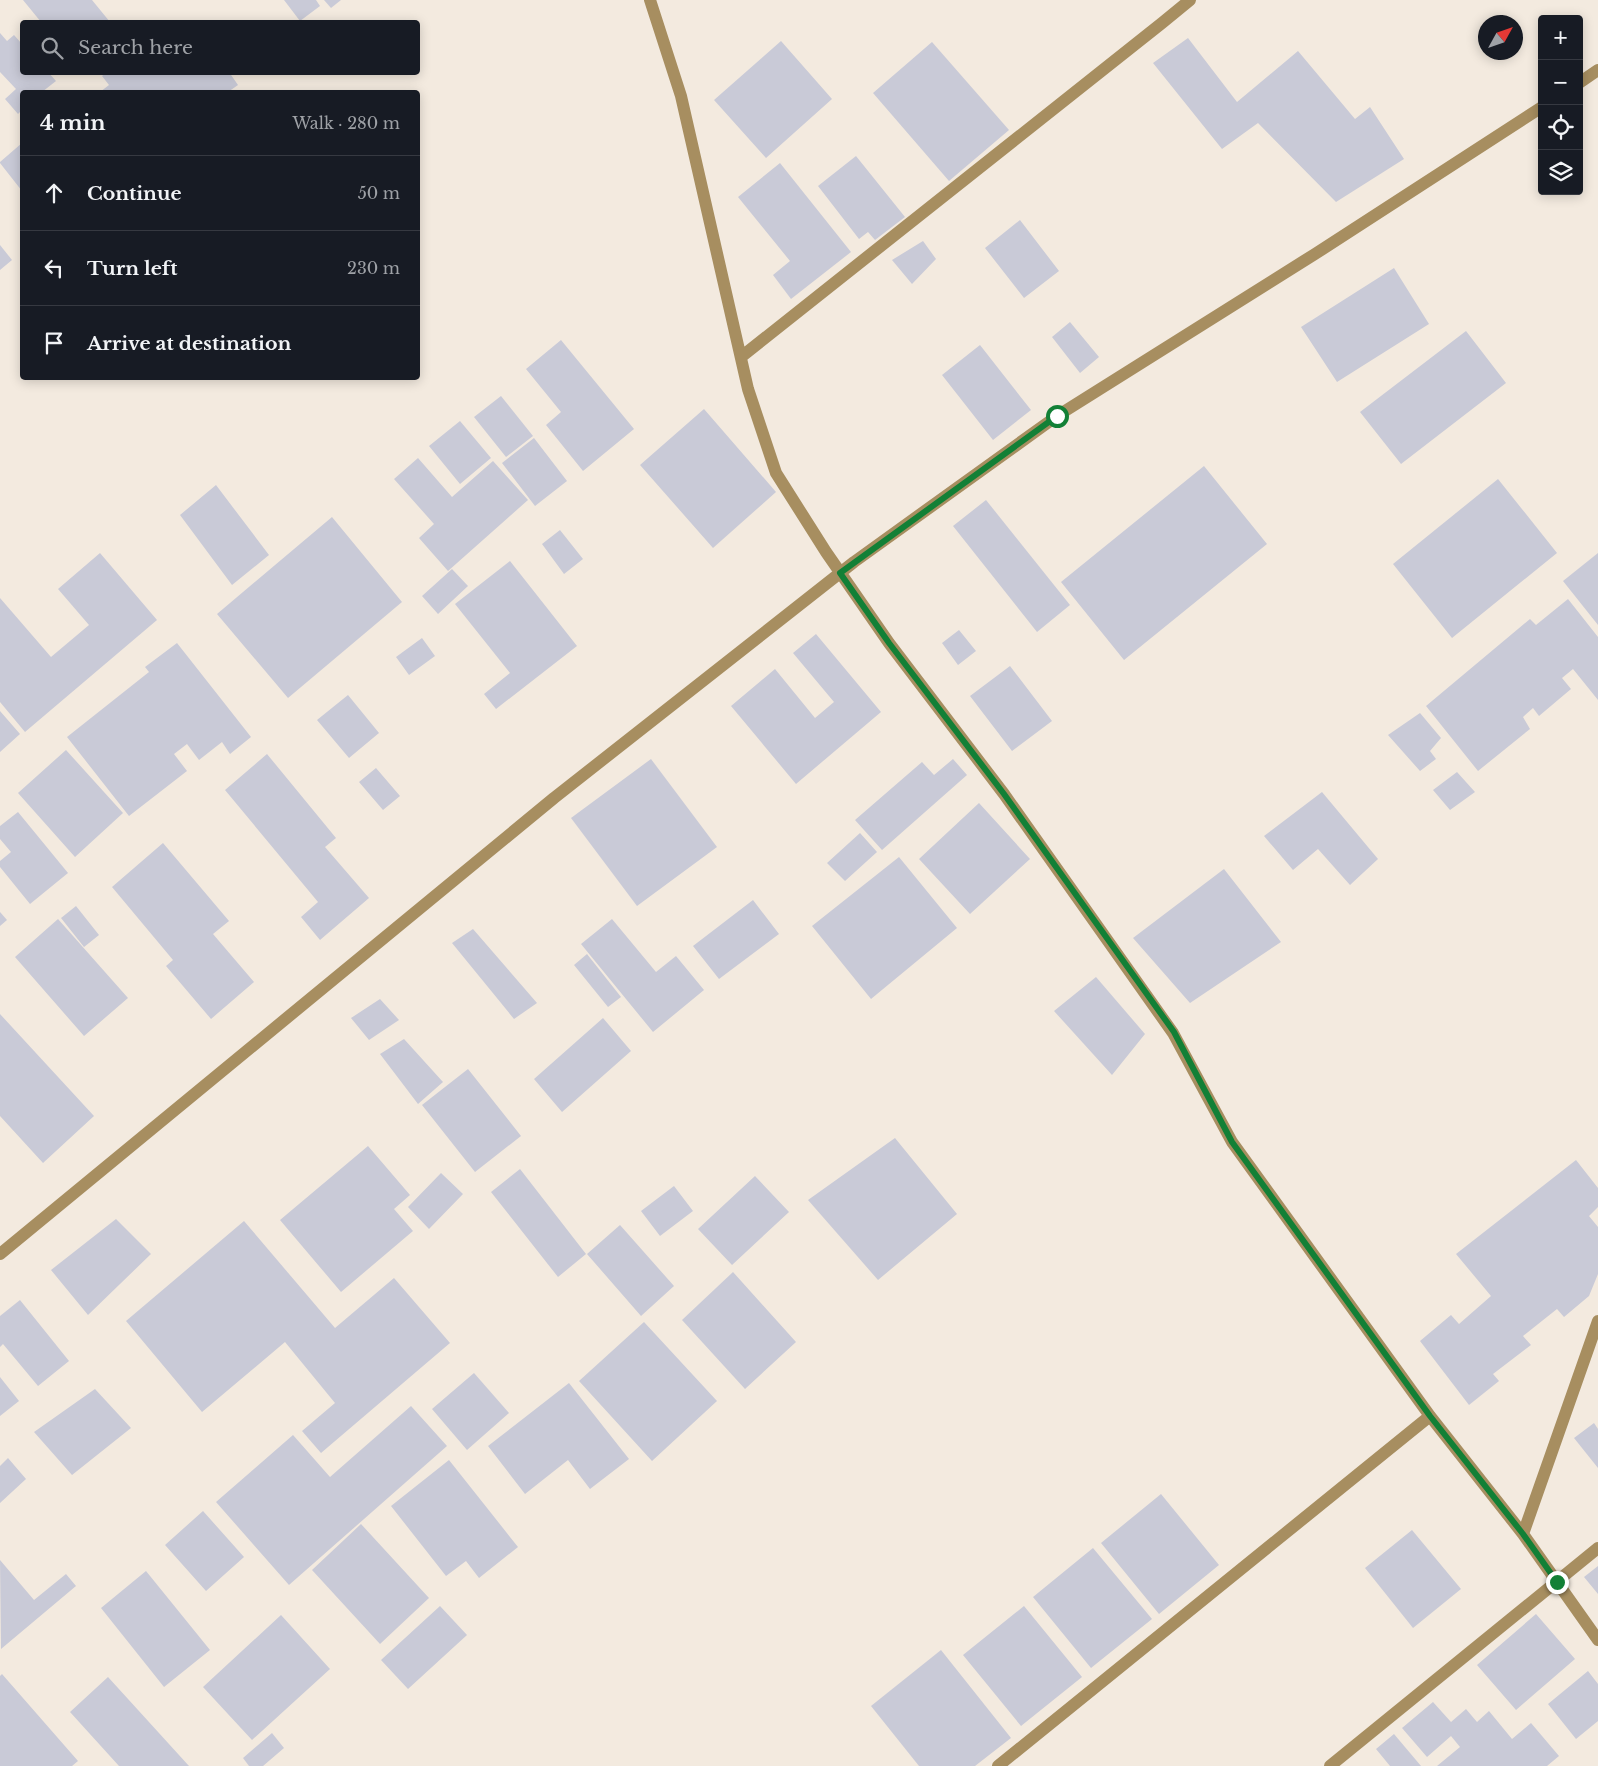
<!DOCTYPE html>
<html lang="en">
<head>
<meta charset="utf-8">
<style>
	:root { --surface:#171b24; --page:#20242c; --text:#f1f3f6; --muted:#9ea1a6; --line:#363941 }
	body { margin:0; font-family:"Libre Baskerville",serif; background:var(--page); color:var(--text) }
	.controls { position:absolute; right:15px; top:15px; display:grid; overflow:hidden; border-radius:5px; box-shadow:0 2px 12px #0003 }
	.controls button { width:45px; height:45px; display:grid; place-items:center; padding:0; border:0; border-bottom:1px solid var(--line); background:var(--surface); color:var(--text); font:25px sans-serif }
	.compass { position:absolute; left:1478px; top:15px; width:45px; height:45px; border-radius:50%; background:var(--surface); box-shadow:0 2px 12px #0003; rotate:50deg }
	.stop { position:absolute; width:15px; height:15px; margin:-11px; border:4px solid #128036; border-radius:50%; background:#fff }
	.stop.end { background:#128036; border-color:#fff; box-shadow:0 1px 5px #0008 }
	.list { margin:0; padding:0; list-style:none }
	h2 { display:flex; justify-content:space-between; align-items:center; height:65px; margin:0; padding:0 20px; font-size:21px }
	h2 small { font-size:16px; font-weight:400; color:var(--muted) }
	.list li { display:grid; grid-template-columns:32px 1fr auto; gap:15px; align-items:center; box-sizing:border-box; height:75px; padding:0 20px; border-top:1px solid var(--line) }
	.list b { display:block; font-size:19px; white-space:nowrap }
	.list em { font-size:16px; font-style:normal; color:var(--muted) }
	.icon { flex:none; width:28px; height:28px; fill:none; stroke:currentColor; stroke-width:2; stroke-linecap:round; stroke-linejoin:round }
	.map { position:relative; flex:none; width:1598px; height:1766px; overflow:hidden }
	.search { position:absolute; background:var(--surface); box-shadow:0 2px 12px #0003; left:20px; top:20px; width:400px; height:55px; display:flex; align-items:center; gap:12px; box-sizing:border-box; padding:0 18px; border-radius:5px; color:var(--muted); font-size:19px }
	.panel { position:absolute; background:var(--surface); box-shadow:0 2px 12px #0003; left:20px; top:90px; width:400px; height:290px; border-radius:5px }
	.map>svg:first-child { display:block }
</style>
</head>
<body>
<div class="map">
<svg width="1598" height="1766" viewBox="0 0 1598 1766">
	<rect width="100%" height="100%" fill="#f3eadf"/>
	<!-- building -->
	<path fill="#c9cad7" d="M23 0H92L110 22H41Z
		M284 0H316L320 6 300 21Z
		M324 0H341L331 8Z
		M0 33 7 41 14 35 22 44V72H48L56 81 42 92H22V110L18 114 5 99 16 89 0 72Z
		M1188 38 1237 102 1298 51 1355 119 1370 107 1404 159 1336 202 1258 123 1222 149 1153 63Z
		M781 41 832 99 766 158 714 100Z
		M932 42 1009 130 949 181 873 93Z
		M107 72H229L238 85 228 92H100L109 85 102 76Z
		M22 143V191L0 163V162Z
		M856 156 905 217 875 240 868 232 859 239 818 186Z
		M780 163 851 252 791 299 773 275 790 261 738 197Z
		M1020 220 1059 271 1024 298 985 248Z
		M923 241 936 259 912 284 892 260Z
		M0 245 12 260 0 270Z
		M1394 268 1429 324 1337 382 1301 327Z
		M1070 322 1099 357 1080 373 1052 337Z
		M1466 331 1506 383 1401 464 1360 412Z
		M561 340 634 429 583 471 546 425 561 412 526 369Z
		M980 345 1031 410 993 440 942 375Z
		M501 396 533 436 506 457 474 417Z
		M704 409 776 492 713 548 640 465Z
		M460 421 491 458 460 484 429 446Z
		M534 438 567 481 535 506 502 463Z
		M418 458 452 497 493 461 528 500 448 571 419 538 434 524 394 479Z
		M1204 466 1267 544 1124 660 1061 582Z
		M1498 479 1557 553 1452 638 1393 564Z
		M216 485 269 555 232 585 180 515Z
		M986 500 1070 605 1037 632 953 526Z
		M332 517 402 602 288 698 217 614Z
		M560 530 583 559 564 574 542 544Z
		M100 553 157 620 25 732 0 702V598L51 657 89 625 58 589Z
		M1598 553V625L1563 581Z
		M510 561 577 646 496 709 484 694 510 673 455 604Z
		M452 569 468 586 438 614 422 596Z
		M1568 599 1598 637V700L1573 669 1562 678 1571 689 1539 716 1533 708 1523 717 1530 729 1478 771 1426 706 1530 619 1536 625Z
		M959 630 976 651 958 665 942 643Z
		M816 634 881 712 796 784 731 706 775 669 815 718 834 702 793 653Z
		M422 638 435 656 409 675 396 657Z
		M177 643 251 737 230 754 222 742 199 760 187 744 174 754 187 771 129 816 67 737 149 672 145 667Z
		M1010 666 1052 721 1012 751 970 696Z
		M348 695 379 733 349 758 317 720Z
		M0 711 20 734 0 752Z
		M1420 713 1441 738 1430 751 1436 759 1420 771 1388 735Z
		M66 750 123 813 75 857 18 793Z
		M267 754 336 838 325 847 369 898 320 940 301 917 318 902 225 790Z
		M651 759 717 847 637 906 571 818Z
		M953 759 967 775 882 850 855 820 922 762 934 775Z
		M376 768 400 796 383 810 359 782Z
		M1457 772 1475 792 1450 810 1433 790Z
		M1322 792 1378 859 1350 885 1318 849 1293 870 1264 836Z
		M979 803 1030 859 970 914 919 859Z
		M18 812 68 873 30 904 0 867V861L11 852 0 839V826Z
		M860 833 877 852 845 881 827 863Z
		M163 843 229 921 213 934 254 982 211 1019 166 966 173 960 112 887Z
		M899 857 957 928 871 999 812 926Z
		M1224 869 1281 942 1190 1003 1133 938Z
		M753 900 779 934 719 979 693 946Z
		M76 906 99 935 84 947 61 918Z
		M0 912 7 920 0 926Z
		M58 919 128 998 84 1036 15 957Z
		M612 919 656 972 676 956 704 990 653 1032 581 944Z
		M473 929 537 1003 514 1019 452 943Z
		M587 954 621 997 608 1007 574 965Z
		M1096 977 1145 1034 1112 1075 1054 1011Z
		M380 999 399 1020 369 1040 351 1018Z
		M0 1014 94 1116 43 1163 0 1116Z
		M603 1018 631 1051 562 1112 534 1079Z
		M404 1039 443 1082 418 1104 380 1054Z
		M468 1069 521 1136 475 1172 422 1105Z
		M895 1138 957 1214 878 1280 808 1200Z
		M368 1146 410 1195 394 1209 413 1231 341 1292 280 1220Z
		M1576 1160 1598 1188V1207L1589 1216 1598 1227V1274L1589 1296 1564 1317 1557 1309 1523 1336 1531 1345 1493 1374 1499 1381 1469 1405 1420 1341 1451 1315 1459 1324 1491 1296 1456 1254Z
		M520 1169 586 1254 558 1277 491 1192Z
		M441 1173 463 1194 429 1229 408 1207Z
		M755 1176 789 1212 732 1265 698 1229Z
		M674 1186 693 1211 660 1236 641 1211Z
		M116 1219 151 1254 88 1315 51 1270Z
		M244 1221 335 1328 394 1278 450 1343 321 1453 302 1431 335 1403 285 1342 202 1412 126 1321Z
		M620 1225 674 1286 641 1316 587 1254Z
		M733 1272 796 1342 745 1389 682 1320Z
		M20 1300 69 1361 38 1386 3 1344 0 1347V1316Z
		M644 1322 717 1401 652 1461 579 1381Z
		M474 1373 509 1413 467 1450 432 1409Z
		M0 1377 19 1401 0 1416Z
		M569 1383 629 1459 590 1489 568 1460 525 1494 488 1446Z
		M95 1389 131 1428 72 1475 34 1432Z
		M411 1406 447 1446 289 1585 216 1502 293 1435 330 1477Z
		M1594 1423 1598 1429V1468L1574 1438Z
		M8 1458 26 1479 0 1503V1466Z
		M449 1460 518 1547 479 1578 466 1561 446 1576 391 1506Z
		M1161 1494 1219 1565 1159 1614 1101 1543Z
		M203 1511 244 1557 206 1591 165 1545Z
		M361 1524 429 1598 380 1644 312 1570Z
		M1412 1530 1461 1589 1413 1628 1365 1568Z
		M1093 1548 1152 1619 1091 1668 1033 1597Z
		M0 1560 34 1600 66 1574 76 1586 1 1649Z
		M1598 1566V1594L1584 1577Z
		M146 1571 210 1650 164 1687 101 1608Z
		M440 1606 467 1635 408 1689 381 1660Z
		M1024 1606 1082 1677 1021 1726 963 1655Z
		M1536 1614 1575 1659 1516 1710 1477 1665Z
		M281 1615 330 1669 252 1740 203 1687Z
		M941 1650 1011 1738 975 1766H919L871 1706Z
		M1588 1671 1598 1684V1721L1576 1739 1548 1704Z
		M2 1674 78 1761 72 1766H0V1676Z
		M108 1677 189 1766H119L70 1712Z
		M1433 1702 1451 1722 1466 1709 1477 1722 1489 1711 1512 1739 1531 1723 1559 1756 1547 1766H1437L1460 1747 1451 1736 1427 1757 1402 1728Z
		M272 1733 284 1748 263 1766H249L243 1758Z
		M1394 1734 1421 1766H1390L1376 1749Z"/>
	<g fill="none" stroke-linecap="round" stroke-linejoin="round">
		<!-- minor -->
		<path stroke="#a78e60" stroke-width="12" d="M650 0 681 96 748 389 776 473 826 552 889 643 1004 794 1173 1033 1232 1142 1430 1416 1523 1534 1598 1640
			M1579 83 1598 70
			M741 357 1162 23 1190 0
			M0 1254 554 798 854 562 1057 416 1315 254 1542 107
			M1523 1534 1598 1321
			M998 1766 1430 1416
			M1330 1766 1598 1548"/>
	</g>
	<g fill="none" stroke-linecap="round" stroke-linejoin="round">
		<!-- route -->
		<path stroke="#128036" stroke-width="6" d="M1057 416 840 573 889 643 1004 794 1174 1032 1232 1142 1430 1416 1523 1534 1557 1582"/>
	</g>
</svg>
<div class="controls">
<button>+</button>
<button>−</button>
<button><svg class="icon" aria-label="locate" viewBox="0 0 24 24"><circle cx="12" cy="12" r="6"/><path d="M12 2v4M12 18v4M2 12h4M18 12h4"/></svg></button>
<button><svg class="icon" aria-label="layers" viewBox="0 0 24 24"><path d="M12 4l9 5-9 5-9-5zM3 14l9 5 9-5"/></svg></button>
</div>
<svg class="compass" viewBox="-18 -18 36 36"><path d="M0-13l5 13h-10z" fill="#e53935"/><path d="M0 13l5-13h-10z" fill="#9ea1a6"/></svg>
<div class="stop" style="left:1057px;top:416px"></div>
<div class="stop end" style="left:1557px;top:1582px"></div>
<div class="search"><svg class="icon" aria-label="search" viewBox="0 0 24 24"><circle cx="10" cy="10" r="6"/><path d="M15 15l6 6"/></svg>Search here</div>
<section class="panel">
<h2>4 min<small>Walk · 280 m</small></h2>
<ul class="list">
<li><svg class="icon" aria-label="ahead" viewBox="0 0 24 24"><path d="M12 20V5M6 11l6-6 6 6"/></svg><div><b>Continue</b></div><em>50 m</em></li>
<li><svg class="icon" aria-label="left" viewBox="0 0 24 24"><path d="M17 20v-9H6M10 6l-5 5 5 5"/></svg><div><b>Turn left</b></div><em>230 m</em></li>
<li><svg class="icon" aria-label="arrive" viewBox="0 0 24 24"><path d="M6 21V4h12l-3 4 3 4H6"/></svg><div><b>Arrive at destination</b></div></li>
</ul>
</section>
</div>
</body>
</html>
